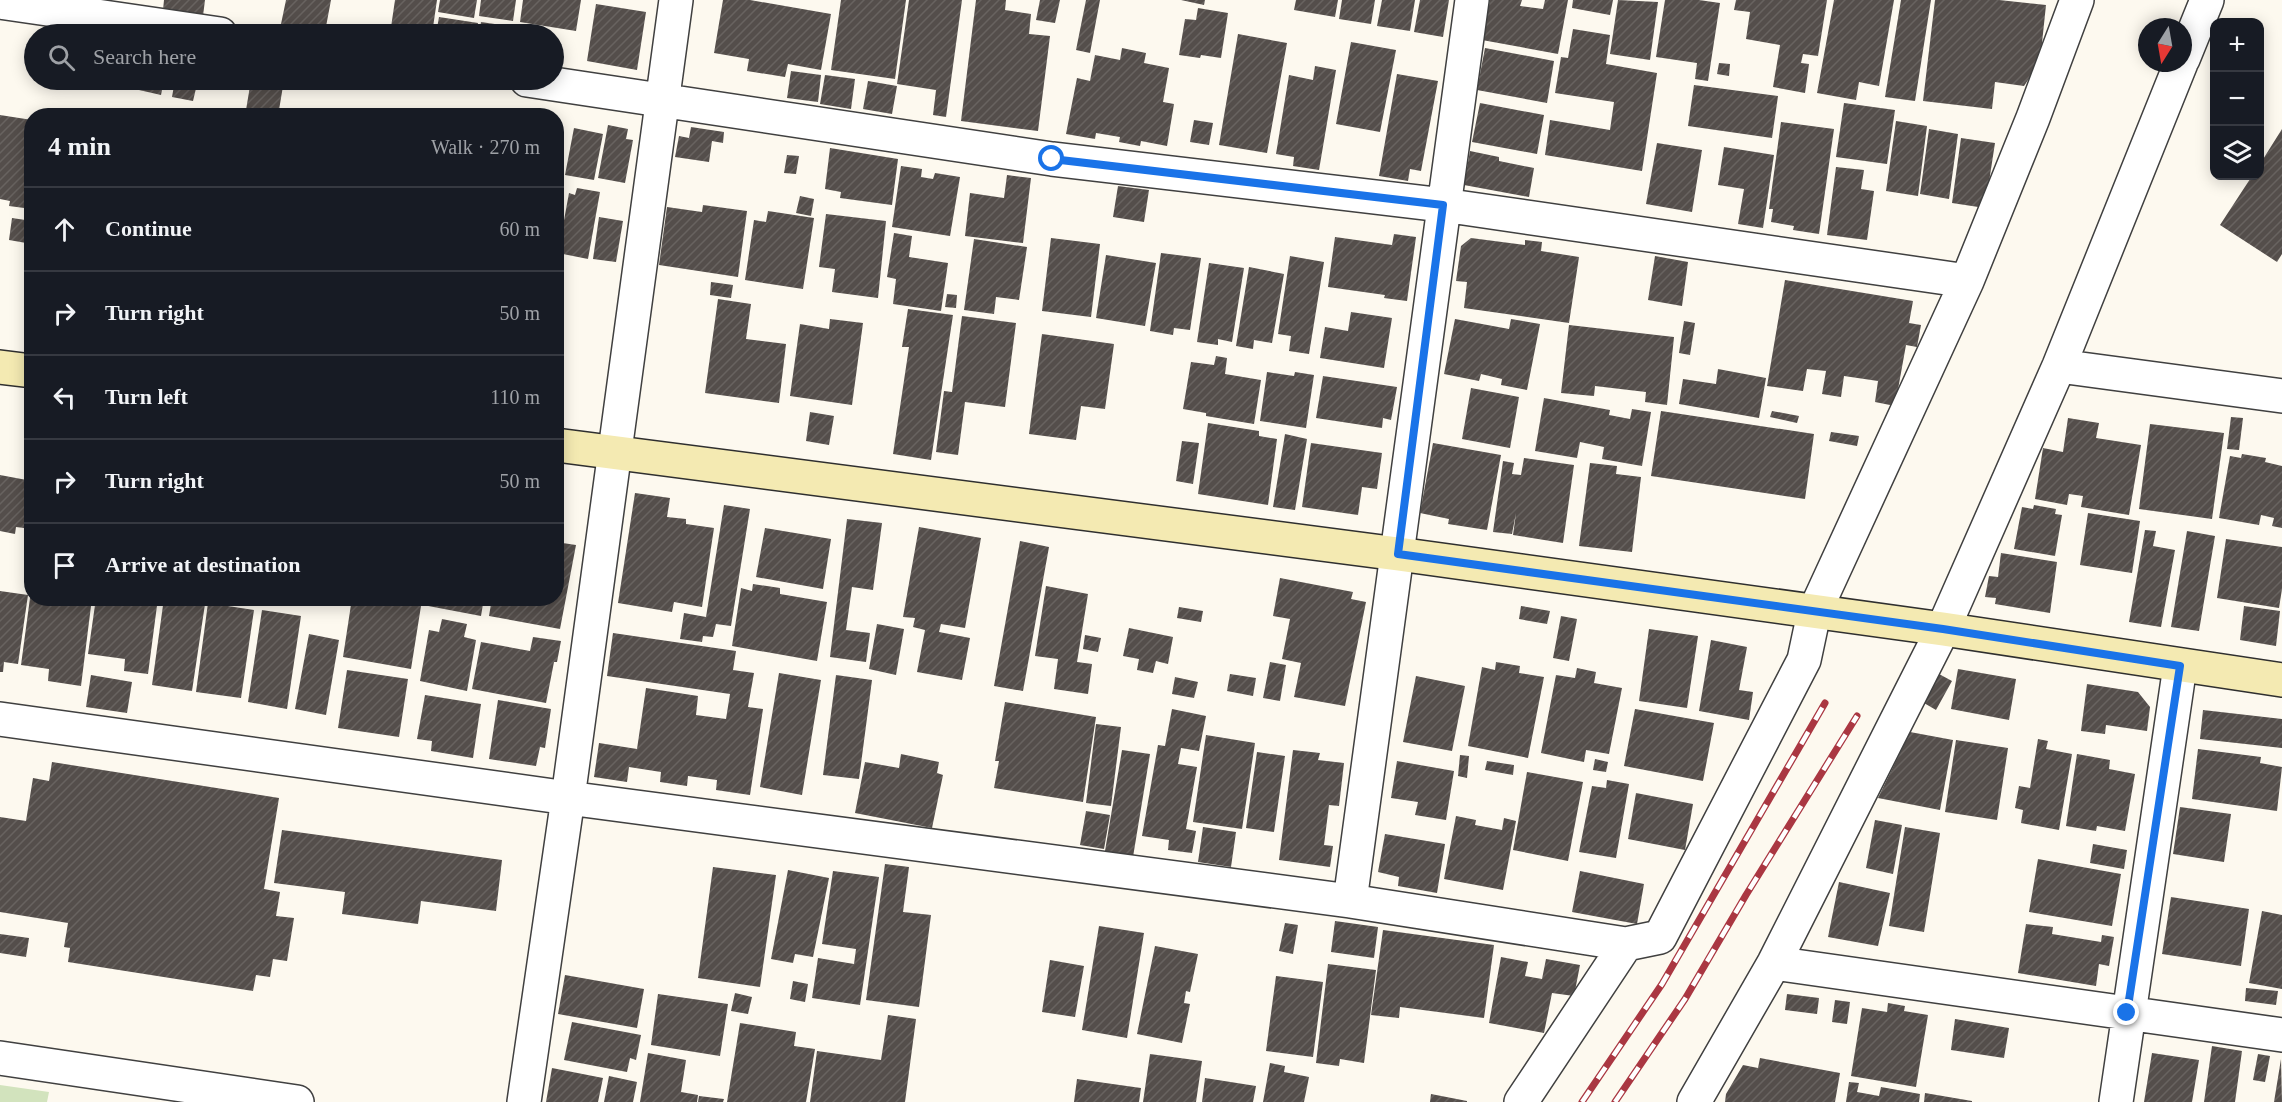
<!DOCTYPE html>
<html lang="en">
<head>
<meta charset="utf-8">
<style>
	:root { --surface:#171b24; --page:#242831; --text:#f1f3f6; --muted:#9ea1a6; --line:#363941 }
	body { margin:0; font-family:"Times New Roman",serif; background:var(--page); color:var(--text) }
	.controls { position:absolute; right:18px; top:18px; display:grid; overflow:hidden; border-radius:12px; box-shadow:0 3px 15px #0003 }
	.controls button { width:54px; height:54px; display:grid; place-items:center; padding:0; border:0; border-bottom:2px solid var(--line); background:var(--surface); color:var(--text); font:30px sans-serif }
	.compass { position:absolute; left:2138px; top:18px; width:54px; height:54px; border-radius:50%; background:var(--surface); box-shadow:0 3px 15px #0003; rotate:191deg }
	.stop { position:absolute; width:18px; height:18px; margin:-14px; border:4px solid #1a73e8; border-radius:50%; background:#fff }
	.stop.end { background:#1a73e8; border-color:#fff; box-shadow:0 2px 6px #0008 }
	.list { margin:0; padding:0; list-style:none }
	h2 { display:flex; justify-content:space-between; align-items:center; height:78px; margin:0; padding:0 24px; font-size:26px }
	h2 small { font-size:20px; font-weight:400; color:var(--muted) }
	.list li { display:grid; grid-template-columns:39px 1fr auto; gap:18px; align-items:center; box-sizing:border-box; height:84px; padding:0 24px; border-top:2px solid var(--line) }
	.list b { display:block; font-size:22px; white-space:nowrap }
	.list em { font-size:20px; font-style:normal; color:var(--muted) }
	.icon { flex:none; width:33px; height:33px; fill:none; stroke:currentColor; stroke-width:2; stroke-linecap:round; stroke-linejoin:round }
	.map { position:relative; flex:none; width:2282px; height:1102px; overflow:hidden }
	.search { position:absolute; background:var(--surface); box-shadow:0 3px 15px #0003; left:24px; top:24px; width:540px; height:66px; display:flex; align-items:center; gap:15px; box-sizing:border-box; padding:0 21px; border-radius:33px; color:var(--muted); font-size:22px }
	.panel { position:absolute; background:var(--surface); box-shadow:0 3px 15px #0003; left:24px; top:108px; width:540px; height:498px; border-radius:24px }
	.map>svg:first-child { display:block }
</style>
</head>
<body>
<div class="map">
<svg width="2282" height="1102" viewBox="0 0 2282 1102">
	<defs>
		<pattern id="building-hatch" width="6" height="6" patternUnits="userSpaceOnUse" patternTransform="scale(1.5)"><rect width="6" height="6" fill="#544e4b"/><path d="M-1 1l2-2M0 6l6-6M5 7l2-2" fill="none" stroke="#686360"/></pattern>
	</defs>
	<rect width="100%" height="100%" fill="#fdf9ef"/>
	<!-- grass -->
	<path fill="#d2e3bd" d="M0 1085 49 1092 47 1102H0Z"/>
	<!-- building -->
	<path fill="url(#building-hatch)" d="M164 0H205L203 16 163 10Z
		M286 0H331L325 32 281 24Z
		M395 0H437L432 34H390Z
		M440 0H477L474 18 438 12Z
		M481 0H516L513 21 479 16Z
		M523 0H581L576 31 520 22Z
		M723 0H750L831 14 821 70 788 64 785 77 747 71 749 59 714 53Z
		M841 0H906L895 79 831 70Z
		M909 0H962L946 117 933 115 936 90 897 84Z
		M976 0H1006L1005 10 1031 14 1029 34 1050 36 1038 131 961 121Z
		M1040 0H1060L1055 23 1036 20Z
		M1086 0H1100L1090 53 1076 50Z
		M1181 0H1205L1204 5Z
		M1296 0H1338L1335 17 1294 10Z
		M1342 0H1375L1371 24 1339 19Z
		M1382 0H1415L1410 31 1377 26Z
		M1420 0H1449L1443 37 1414 32Z
		M1490 0H1522L1520 6 1543 9 1545 0H1568L1558 54 1482 40Z
		M1573 0H1613L1610 15 1572 8Z
		M1618 0 1658 2 1650 60 1610 54Z
		M1665 0H1699L1720 3 1708 81 1695 79 1697 63 1656 57Z
		M1736 0H1827L1818 56 1803 54 1801 63 1809 64 1805 93 1773 87 1780 45 1746 39 1750 12 1734 10Z
		M1834 0H1894L1879 86 1859 82 1856 100 1817 93Z
		M1901 0H1931L1915 101 1885 97Z
		M1935 0H1999L2046 5 2040 62 2024 86 1995 82 1992 109 1923 101Z
		M596 4 646 12 637 70 587 61Z
		M1198 8 1228 13 1221 58 1201 55 1200 58 1179 55 1185 19 1196 20Z
		M439 17 478 23 476 34H436Z
		M481 22 516 27 515 34H479Z
		M1573 29 1610 35 1606 64 1657 73 1642 171 1545 155 1550 120 1610 130 1614 102 1555 93 1561 57 1568 58Z
		M1238 34 1287 43 1267 153 1219 145Z
		M1351 42 1396 50 1380 132 1336 124Z
		M1122 48 1146 53 1144 63 1169 68 1163 102 1174 104 1167 146 1141 141 1140 146 1119 142 1120 137 1096 133 1095 139 1066 134 1077 78 1090 81 1095 55 1120 60Z
		M1485 48 1554 61 1547 103 1477 90Z
		M1719 63 1730 64 1729 76 1717 74Z
		M1315 66 1336 70 1319 170 1293 166 1294 157 1276 154 1289 75 1313 80Z
		M791 71 821 75 818 102 787 98Z
		M1397 74 1438 81 1421 171 1410 169 1408 181 1379 176Z
		M825 75 855 79 851 109 820 104Z
		M141 80H164L161 95 139 90Z
		M175 80H198L193 101 172 97Z
		M251 80H284L278 116H245Z
		M868 81 897 86 892 114 863 109Z
		M1694 85 1778 96 1772 138 1688 126Z
		M1480 103 1544 115 1537 154 1472 142Z
		M1844 103 1895 110 1887 164 1836 157Z
		M0 115 32 120V209L9 206 10 201 0 199Z
		M1194 120 1213 123 1209 145 1190 142Z
		M1896 121 1927 126 1918 196 1886 191Z
		M1781 122 1834 129 1819 234 1793 230 1794 226 1771 222 1773 209H1769Z
		M608 125 628 129 626 139 633 140 625 183 598 178Z
		M691 127 724 132 723 143 712 141 709 162 675 157 679 136 689 138Z
		M574 128 603 134 594 180 565 175Z
		M1929 129 1958 134 1949 199 1920 194Z
		M2282 129V254L2277 262 2220 225 2252 176H2260V164Z
		M1961 138 1995 143 1985 208 1952 203Z
		M1657 143 1702 150 1692 212 1646 204Z
		M1724 147 1774 155 1763 228 1738 224 1744 189 1718 185Z
		M830 148 898 159 892 205 840 198 841 192 825 189Z
		M1470 151 1499 157V161L1534 168 1529 197 1464 185Z
		M787 155 799 156 796 174 784 173Z
		M901 166 922 169 921 177 933 179 935 173 960 177 950 236 892 227Z
		M1836 167 1864 170 1861 189 1874 191 1867 240 1827 235Z
		M1007 175 1031 178 1023 243 965 236 970 193 1004 198Z
		M1118 186 1149 190 1144 222 1113 217Z
		M577 188 600 192 588 259 558 253 569 193 575 195Z
		M800 196 814 199 811 216 796 213Z
		M703 205 747 211 738 277 659 265 667 207 702 212Z
		M768 211 814 218 803 289 745 280 754 220 766 222Z
		M826 214 886 221 878 298 832 292 835 269 819 267Z
		M599 217 623 221 616 262 593 259Z
		M12 218 32 221V244L9 240Z
		M894 233 912 236 909 257 948 263 941 311 893 304 896 279 887 277Z
		M1394 234 1416 237 1407 301 1384 298 1385 295 1328 287 1335 237 1392 245Z
		M1051 238 1100 244 1091 317 1042 311Z
		M1471 238 1525 245V240L1542 242 1541 251 1579 257 1569 323 1464 308 1467 282 1456 281 1461 246Z
		M974 239 1027 247 1019 300 996 297 994 314 964 310Z
		M1161 253 1201 258 1190 330 1174 328 1173 335 1150 331Z
		M1106 255 1156 263 1145 326 1096 318Z
		M1290 256 1324 262 1309 354 1289 351 1291 336 1278 334Z
		M1655 256 1688 262 1682 306 1648 300Z
		M1209 263 1244 268 1232 342 1218 339V345L1197 342Z
		M1249 267 1284 274 1272 343 1254 340 1253 349 1236 346Z
		M1785 280 1913 301 1909 323 1921 325 1917 347 1906 345 1895 406 1875 402 1878 381 1844 376 1841 397 1822 394 1826 371 1807 369 1803 391 1767 386Z
		M711 282 733 285 731 298 710 295Z
		M947 294 957 295 956 308 945 307Z
		M718 299 751 304 746 339 786 344 779 403 705 393Z
		M908 309 953 315 931 460 893 454 909 347H902Z
		M1351 312 1392 318 1384 368 1320 358 1325 327 1348 331Z
		M962 316 1016 323 1005 407 965 402 958 455 936 452 944 391 952 392Z
		M830 319 863 323 852 405 790 396 800 324 829 329Z
		M1455 319 1509 329 1511 319 1540 324 1527 390 1501 385 1502 379 1481 374 1479 381 1444 374Z
		M1684 321 1695 323 1690 355 1679 353Z
		M1569 325 1674 337 1667 405 1645 402 1646 392 1595 386 1594 396 1561 393Z
		M1042 334 1114 344 1105 409 1081 406 1076 440 1029 434Z
		M1216 356 1227 358 1225 374 1261 380 1254 424 1206 416V413L1183 409 1191 362 1214 365Z
		M1718 369 1766 378 1759 418 1679 404 1683 379 1716 384Z
		M1267 372 1294 376 1295 372 1314 375 1306 428 1260 421Z
		M1323 376 1397 387 1391 420 1383 418 1382 428 1316 418Z
		M1471 388 1519 397 1510 448 1462 439Z
		M1544 398 1610 410 1609 415 1630 419 1632 409 1651 412 1642 466 1602 459 1604 447 1580 442 1577 458 1535 451Z
		M1661 411 1814 434 1805 499 1651 476Z
		M1772 411 1799 416 1797 423 1770 417Z
		M810 412 834 416 829 445 806 441Z
		M2231 417 2243 418 2239 450 2227 449Z
		M2068 418 2099 423 2096 438 2141 445 2129 515 2081 507 2083 496 2069 494 2067 505 2035 499 2043 448 2063 452Z
		M1208 423 1259 431V436L1277 439 1268 505 1198 494Z
		M2150 424 2224 433 2212 519 2139 509Z
		M1831 432 1859 436 1857 446 1829 441Z
		M1285 434 1307 439 1295 510 1273 507Z
		M1182 441 1199 443 1193 484 1176 481Z
		M1311 443 1382 453 1377 489 1362 487 1358 515 1302 507Z
		M1433 443 1501 455 1487 530 1448 524 1449 519 1420 513Z
		M2242 454 2266 458 2265 462 2282 466V528L2272 526 2274 518 2261 515 2259 525 2219 518 2230 456 2241 458Z
		M1524 458 1574 465 1563 543 1513 535 1516 513 1512 534 1493 532 1503 461 1514 463 1512 474 1521 475Z
		M1590 463 1617 466 1616 474 1641 477 1632 552 1579 546Z
		M0 475 32 481 24 528 16 527 15 534 0 531Z
		M635 493 670 498 667 517 686 519V524L714 528 702 607 674 602 672 612 618 603Z
		M724 505 750 509 731 626 716 624 713 637 703 636 702 642 680 639 684 613 706 617Z
		M2034 505 2056 509 2055 514 2062 515 2055 556 2014 549 2022 507 2033 509Z
		M2088 513 2140 521 2132 573 2080 565Z
		M847 519 882 523 873 590 852 587 846 630 870 633 866 662 830 657Z
		M919 527 981 538 965 628 941 624 939 632 970 638 962 680 917 672 925 630 913 627 915 618 903 617Z
		M765 528 831 539 823 589 756 577Z
		M2145 530 2156 531 2153 546 2175 550 2161 627 2129 622Z
		M2187 531 2215 536 2199 631 2171 627Z
		M2226 539 2282 547V589L2279 608 2217 598Z
		M1020 541 1049 547 1023 691 994 686Z
		M556 542 576 545 560 629 489 616 492 598H556Z
		M2001 553 2057 562 2050 613 1995 604 1996 598 1985 597 1989 576 1998 577Z
		M1280 578 1353 592 1351 599 1366 602 1345 706 1294 697 1301 663 1282 659 1290 619 1273 616Z
		M753 584 780 588V594L827 602 817 661 732 646 741 588 752 591Z
		M1046 586 1088 594 1077 662 1092 664 1088 694 1054 689 1058 659 1035 656Z
		M0 591 28 595 18 664 4 662 3 672H0Z
		M30 598H92L81 686 48 681 49 669 21 665Z
		M96 598H158L148 674 124 671 125 659 88 654Z
		M164 598 205 604 192 691 152 685Z
		M352 598H380L421 606 411 669 343 657Z
		M425 598H484L481 616 423 605Z
		M208 603 254 610 241 698 196 692Z
		M1521 606 1550 611 1547 624 1519 619Z
		M2244 606 2280 611 2276 646 2240 640Z
		M1179 607 1203 611 1201 622 1177 618Z
		M262 610 301 616 287 709 248 702Z
		M1561 616 1577 619 1569 661 1553 658Z
		M442 619 467 624 464 637 476 640 467 691 420 681 429 630 439 632Z
		M877 624 904 629 896 675 869 669Z
		M1129 628 1173 637 1168 664 1156 661 1153 673 1137 670 1139 659 1123 656Z
		M1649 629 1698 636 1687 708 1639 701Z
		M613 633 736 651 733 670 754 673 748 707 763 709 750 795 716 790 717 780 688 776 687 786 660 782 661 772 629 767 627 782 594 777 599 743 637 749 646 688 698 696 696 715 726 719 730 694 607 676Z
		M309 634 339 640 326 715 295 709Z
		M1085 635 1101 638 1098 652 1083 649Z
		M533 637 561 641 557 662H554L546 703 472 689 481 642 530 651Z
		M1711 640 1747 647 1739 690 1753 692 1749 720 1699 711Z
		M1270 662 1286 665 1280 701 1263 698Z
		M1496 662 1520 666 1519 673 1544 677 1528 758 1468 746 1482 667 1495 670Z
		M1577 668 1596 672 1594 683 1622 688 1609 754 1586 750 1584 762 1541 753 1556 675 1575 678Z
		M1958 669 2016 679 2009 720 1951 709Z
		M347 670 408 679 399 737 338 728Z
		M779 673 821 680 802 795 760 787Z
		M1230 674 1256 678 1253 696 1227 691Z
		M1939 674 1952 681 1936 710 1924 703Z
		M91 675 132 682 127 713 86 707Z
		M836 675 872 680 859 779 823 775Z
		M1416 676 1465 686 1452 751 1403 742Z
		M1175 677 1198 682 1194 698 1172 694Z
		M2087 684 2138 692 2150 707 2147 731 2106 725 2105 734 2081 731Z
		M425 695 481 704 473 758 431 751 432 741 417 739Z
		M498 700 551 709 545 748 540 747 536 766 489 759Z
		M1005 702 1096 717 1083 802 994 788 999 761H995Z
		M1172 709 1206 716 1199 751 1181 748 1178 764 1197 767 1186 829 1196 831 1192 853 1168 850 1169 840 1142 836 1158 745 1165 746Z
		M1635 709 1714 723 1703 781 1624 766Z
		M2203 710 2282 719V748L2200 739Z
		M1096 724 1121 727 1111 806 1086 803Z
		M1910 732 1953 740 1940 810 1878 798Z
		M1206 735 1255 743 1242 829 1193 822Z
		M2038 739 2048 741 2046 749 2072 754 2059 830 2021 823 2023 810 2015 808 2019 786 2030 788Z
		M1956 740 2008 748 1997 820 1945 812Z
		M2198 749 2261 757 2260 763 2282 767 2277 811 2192 799Z
		M1122 750 1150 754 1133 857 1105 851Z
		M1293 750 1320 753 1318 760 1344 763 1339 806 1329 805 1324 845 1333 846 1330 867 1279 860Z
		M1257 752 1285 756 1274 832 1246 828Z
		M901 754 939 762 937 773 943 775 932 828 855 813 865 762 899 768Z
		M2077 754 2110 760 2109 769 2135 774 2125 831 2097 826 2096 831 2066 826Z
		M1460 755 1469 756 1467 778 1458 776Z
		M1595 759 1608 762 1606 772 1593 770Z
		M1397 761 1454 771 1446 820 1415 815 1418 802 1391 798Z
		M1487 761 1514 765 1513 775 1485 770Z
		M52 762 279 798 264 889 280 892 276 916 294 918 287 961 273 959 270 977 256 975 253 991 68 962 70 948 64 947 68 923 0 912V817L26 821 33 778 49 781Z
		M1527 772 1583 782 1568 861 1513 850Z
		M1607 780 1629 784 1616 858 1579 852 1592 786 1606 788Z
		M1636 793 1693 804 1685 850 1628 839Z
		M2180 807 2231 814 2224 862 2173 854Z
		M1086 811 1110 815 1104 849 1080 845Z
		M1456 816 1476 820 1475 825 1502 830 1504 818 1516 821 1503 890 1444 879Z
		M1875 820 1902 825 1893 874 1866 868Z
		M1203 827 1236 832 1231 867 1198 862Z
		M1905 827 1940 833 1924 932 1889 926Z
		M282 830 502 860 496 911 421 901 418 924 342 914 345 892 274 883Z
		M1385 834 1445 844 1437 893 1398 886 1399 877 1378 872Z
		M2093 844 2127 850 2124 869 2090 863Z
		M2038 859 2121 874 2112 926 2029 912Z
		M885 864 909 867 903 912 931 915 919 1007 866 1000Z
		M713 867 776 875 760 987 698 978Z
		M788 870 829 878 813 957 795 954 793 963 771 959Z
		M833 871 879 877 860 1005 812 998 818 958 854 964 856 949 822 944Z
		M1580 871 1644 884 1637 924 1572 912Z
		M1839 882 1890 893 1878 946 1828 937Z
		M2171 897 2249 909 2241 966 2162 954Z
		M2262 911 2282 915V989L2249 983Z
		M1335 921 1378 927 1374 958 1331 952Z
		M1285 923 1298 925 1293 954 1279 951Z
		M2026 924 2053 927 2052 934 2101 942 2102 935 2114 937 2109 966 2099 964 2096 986 2018 973Z
		M1099 926 1144 933 1127 1038 1082 1030Z
		M1383 930 1494 945 1484 1018 1400 1007 1399 1018 1371 1015Z
		M0 934 29 938 26 957 0 953Z
		M1155 946 1198 954 1190 992 1186 991 1184 1003 1190 1004 1182 1043 1137 1034Z
		M1501 957 1528 962 1525 976 1542 979 1546 959 1580 965 1574 996 1552 993 1544 1033 1489 1023Z
		M1050 960 1084 966 1075 1017 1042 1012Z
		M1328 964 1376 970 1364 1063 1340 1059 1339 1066 1316 1063Z
		M565 975 644 989 637 1028 558 1014Z
		M1276 976 1323 982 1313 1057 1266 1051Z
		M793 981 808 984 805 1002 790 999Z
		M2246 988 2278 991 2276 1005 2245 1001Z
		M735 993 752 997 748 1014 731 1011Z
		M658 994 728 1004 720 1056 651 1045Z
		M1787 994 1819 998 1817 1014 1785 1010Z
		M1835 1000 1850 1002 1847 1024 1832 1022Z
		M1888 1003 1905 1006 1904 1011 1928 1015 1916 1087 1851 1076 1862 1008 1887 1012Z
		M888 1015 916 1019 905 1102H810L817 1051 881 1060Z
		M1955 1019 2009 1028 2004 1058 1951 1050Z
		M572 1022 641 1035 636 1060 630 1058 627 1072 564 1060Z
		M740 1023 796 1032 794 1046 815 1049 806 1102H727Z
		M2212 1046 2242 1051 2235 1102H2204Z
		M648 1053 686 1060 681 1092 698 1095 697 1102H640Z
		M2152 1053 2199 1060 2192 1102H2144Z
		M1150 1054 1202 1061 1196 1102H1143Z
		M2258 1054 2270 1056 2265 1082 2253 1080Z
		M1760 1058 1840 1073 1835 1102H1725L1726 1094 1743 1065 1758 1068Z
		M2281 1059 2282 1102H2274Z
		M1270 1063 1285 1066 1284 1072 1309 1077 1304 1102H1263Z
		M552 1068 603 1078 598 1102H546Z
		M609 1076 637 1082 633 1102H604Z
		M1205 1078 1256 1086 1253 1102H1202Z
		M1077 1079 1141 1088 1139 1102H1074Z
		M1849 1082 1859 1083 1857 1092 1879 1096 1881 1087 1920 1094 1919 1102H1846Z
		M1925 1093 1972 1101V1102H1924Z
		M1431 1094 1467 1101V1102H1430Z
		M699 1096 724 1099 723 1102H698Z"/>
	<g fill="none" stroke-linecap="round" stroke-linejoin="round">
		<!-- street casing -->
		<g stroke="#404040" stroke-width="36">
			<path id="street" d="M0 2 220 34
				M2183 59 2207 0
				M527 80 1052 159 1443 205 1967 281
				M2059 366 2282 396
				M0 719 568 798 1350 901 1626 944
				M1350 901 1472 0
				M1774 963 2282 1035
				M0 1058 297 1102
				M524 1102 568 798 676 0
				M1521 1102 1626 944 1660 937 1804 660 1814 613 1967 281 2033 118 2077 0
				M1694 1102 1774 963 1943 629 2059 366 2181 63
				M2116 1102 2180 666"/>
		</g>
		<!-- secondary casing -->
		<g stroke="#2f2f2f" stroke-width="36">
			<path id="secondary" d="M0 367 32 371
				M556 445 1398 554 1943 629 2282 680"/>
		</g>
		<!-- street -->
		<use href="#street" stroke="#fff" stroke-width="33"/>
		<!-- secondary -->
		<use href="#secondary" stroke="#f4eab2" stroke-width="33"/>
		<!-- rail casing -->
		<g stroke="#aa3742" stroke-width="7">
			<path id="rail" d="M1582 1102 1662 984 1825 703
				M1615 1102 1685 999 1746 895 1857 716"/>
		</g>
		<!-- rail -->
		<use href="#rail" stroke="#fff" stroke-width="4.5" stroke-dasharray="14" stroke-linecap="butt"/>
	</g>
	<g fill="none" stroke-linecap="round" stroke-linejoin="round">
		<!-- route -->
		<path stroke="#1a73e8" stroke-width="8" d="M1052 159 1443 205 1398 554 1943 629 2180 666 2127 1013"/>
	</g>
</svg>
<div class="controls">
<button>+</button>
<button>−</button>
<button><svg class="icon" aria-label="layers" viewBox="0 0 24 24"><path d="M12 4l9 5-9 5-9-5zM3 14l9 5 9-5"/></svg></button>
</div>
<svg class="compass" viewBox="-18 -18 36 36"><path d="M0-13l5 13h-10z" fill="#e53935"/><path d="M0 13l5-13h-10z" fill="#9ea1a6"/></svg>
<div class="stop" style="left:1052px;top:159px"></div>
<div class="stop end" style="left:2127px;top:1013px"></div>
<div class="search"><svg class="icon" aria-label="search" viewBox="0 0 24 24"><circle cx="10" cy="10" r="6"/><path d="M15 15l6 6"/></svg>Search here</div>
<section class="panel">
<h2>4 min<small>Walk · 270 m</small></h2>
<ul class="list">
<li><svg class="icon" aria-label="ahead" viewBox="0 0 24 24"><path d="M12 20V5M6 11l6-6 6 6"/></svg><div><b>Continue</b></div><em>60 m</em></li>
<li><svg class="icon" aria-label="right" viewBox="0 0 24 24"><path d="M7 20v-9h11M14 6l5 5-5 5"/></svg><div><b>Turn right</b></div><em>50 m</em></li>
<li><svg class="icon" aria-label="left" viewBox="0 0 24 24"><path d="M17 20v-9H6M10 6l-5 5 5 5"/></svg><div><b>Turn left</b></div><em>110 m</em></li>
<li><svg class="icon" aria-label="right" viewBox="0 0 24 24"><path d="M7 20v-9h11M14 6l5 5-5 5"/></svg><div><b>Turn right</b></div><em>50 m</em></li>
<li><svg class="icon" aria-label="arrive" viewBox="0 0 24 24"><path d="M6 21V4h12l-3 4 3 4H6"/></svg><div><b>Arrive at destination</b></div></li>
</ul>
</section>
</div>
</body>
</html>
